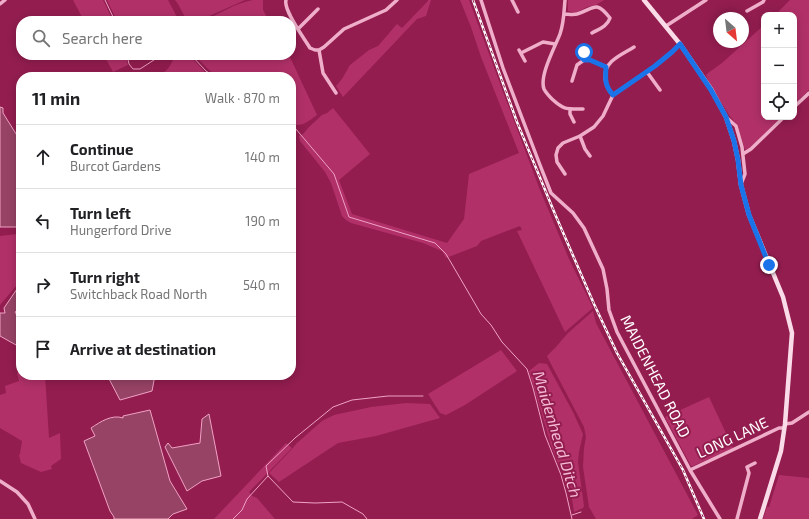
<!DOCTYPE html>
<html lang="en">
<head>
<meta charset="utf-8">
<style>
	:root { --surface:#fff; --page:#f6f6f6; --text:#202124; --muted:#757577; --line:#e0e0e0 }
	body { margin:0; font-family:"Exo 2",sans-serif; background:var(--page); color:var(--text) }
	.controls { position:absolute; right:12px; top:12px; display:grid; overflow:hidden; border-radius:8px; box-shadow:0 2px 10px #0003 }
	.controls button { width:36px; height:36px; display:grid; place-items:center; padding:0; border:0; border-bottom:1px solid var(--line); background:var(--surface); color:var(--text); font:20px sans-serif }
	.compass { position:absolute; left:713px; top:12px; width:36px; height:36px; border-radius:50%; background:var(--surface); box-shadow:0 2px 10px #0003; rotate:152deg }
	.stop { position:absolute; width:12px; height:12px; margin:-9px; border:3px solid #1a73e8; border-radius:50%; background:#fff }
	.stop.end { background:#1a73e8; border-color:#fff; box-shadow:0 1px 4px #0008 }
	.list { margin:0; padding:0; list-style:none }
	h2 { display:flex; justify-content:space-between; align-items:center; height:52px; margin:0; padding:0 16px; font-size:17px }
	h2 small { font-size:13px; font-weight:400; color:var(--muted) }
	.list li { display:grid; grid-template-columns:26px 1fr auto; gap:12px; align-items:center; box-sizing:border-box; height:64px; padding:0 16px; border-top:1px solid var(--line) }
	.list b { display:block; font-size:15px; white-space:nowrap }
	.list p { margin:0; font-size:13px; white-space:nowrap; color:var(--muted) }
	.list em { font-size:13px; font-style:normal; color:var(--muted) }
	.icon { flex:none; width:22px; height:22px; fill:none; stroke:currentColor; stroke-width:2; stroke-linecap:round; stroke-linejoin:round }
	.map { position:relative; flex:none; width:809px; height:519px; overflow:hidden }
	.search { position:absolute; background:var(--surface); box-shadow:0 2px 10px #0003; left:16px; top:16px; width:280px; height:44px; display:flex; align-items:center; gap:10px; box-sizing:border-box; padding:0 14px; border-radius:16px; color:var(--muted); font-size:15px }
	.panel { position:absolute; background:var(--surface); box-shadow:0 2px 10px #0003; left:16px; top:72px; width:280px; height:308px; border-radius:16px }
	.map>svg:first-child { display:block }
</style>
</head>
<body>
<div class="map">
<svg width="809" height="519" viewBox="0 0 809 519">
	<rect width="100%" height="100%" fill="#931d4f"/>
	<!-- green -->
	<path fill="#b13068" d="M73 0H103L113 21H84Z
		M107 0H168L179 21H117Z
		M175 0H245L198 21H187L178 4Z
		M253 0H263V10L269 21H204C220 13 236 3 253 0Z
		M428 0H431L426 16 417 19 343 97 336 86 342 79 350 65 369 50 378 46 397 24 402 28 428 1Z
		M460 0H469L505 97 540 190 569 259 593 308 587 313 565 332 517 231 522 230 520 226 481 241 477 246 446 258 442 251 423 243 351 223 346 220 342 216 331 183 325 172 300 141 299 136 303 134 309 127 322 115 327 113 333 108 370 154 339 180 352 214 447 243 464 219 469 174 519 153 481 57 471 27Z
		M568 0H604L596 5 587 7 575 13 568 11Z
		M790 0H809V90L794 104V15H775Z
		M764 25V117H781L750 148 745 150 738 126 729 115 711 86 707 78 706 75 708 73 722 63Z
		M104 55H125L128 65 113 72Z
		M176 55H189L205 72 212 77H157L155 75C169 73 169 66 176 55Z
		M194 55H289L317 115C307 122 303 127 291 124V77H218L209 70Z
		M17 234 21 235V283L16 286 0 305V236Z
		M593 311 596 323 698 515 692 519H596L589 507 583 467 584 448 586 437 584 427 552 366 547 356 555 348 568 333Z
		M501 350 517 371 465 405 446 415 440 413 428 394Z
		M539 363 547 364 573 412 583 434 579 452 578 462 584 506 583 508 574 512 572 499 551 445 529 371Z
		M21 371V375H45L49 438 60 433 61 459 51 466 52 469 41 472 21 463 19 455 20 454 22 441 0 428V395L6 393 5 386 19 381 17 373Z
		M709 397 733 448 693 466H691L665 417Z
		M406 403 430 404 440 418 376 436 338 443 279 482 269 473 292 449 297 443 322 421 334 415 371 407Z
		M286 443 292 448 249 492 252 496 257 498 275 519H214Z
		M779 475 809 478V519H763L767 507H769Z"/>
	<!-- water -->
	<path fill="#974365" stroke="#f0a2c5" d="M0 107 3 108V113L18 137 21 139V227H0Z
		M17 289 21 290V307L15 312 19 319 18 325 21 327V344L16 345 0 336V313H5L4 308Z
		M107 375H155L152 391 120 400Z
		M150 410 170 481 187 509 173 514 168 519H114V517L110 511 84 441 95 436 91 428C100 422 112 414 123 418V416Z
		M209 414 221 476 202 481 187 491 165 447 168 443 172 448 200 443 202 419Z"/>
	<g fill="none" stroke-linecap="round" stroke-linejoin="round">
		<!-- stream -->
		<path stroke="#f0a2c5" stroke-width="1" d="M105 0 115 21
			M127 55 129 64 133 69H140L157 58 170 55
			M191 55 206 71 215 77
			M291 127 295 128 334 174 349 217 435 243 446 254 481 314 491 325 502 342 527 369 533 388 545 435 561 475 566 493 572 519
			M268 476 266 466 295 438 333 407 352 400 388 396H423
			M572 515 581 512
			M233 519 242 510 247 499 268 476 293 502 315 503 342 502 363 514 367 519"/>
		<!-- minor -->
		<path stroke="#efafca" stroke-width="3.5" d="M286 0C283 10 304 38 310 48L315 50H319L324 47 344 29 386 10 397 0
			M481 0 503 68 540 165 551 193 573 213 584 228 603 269 607 289 609 310 617 332 690 470 720 519
			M512 0 518 12
			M565 0C564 11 564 23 560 34 555 47 539 76 544 89 546 93 549 96 552 99 564 110 566 109 583 109
			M0 4 5 0
			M747 11 763 2 764 0
			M564 14C568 14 573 15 577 14 595 8 596 0 610 18 607 27 599 29 592 33
			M666 26 706 0
			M298 29 318 9
			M319 50 323 73 336 93
			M519 50 525 61
			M521 53 543 42 555 44
			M584 60H590L607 67
			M647 72 660 90
			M572 81 577 65 584 60 583 57 586 48
			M613 95C608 90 606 86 605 78 604 61 621 55 634 47
			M794 107 809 93
			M570 109V114L574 122
			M727 118 736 126 742 147 745 174 741 184
			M580 136 585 149 590 156
			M743 154 751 149 784 117
			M565 174 557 162 556 155 558 148 563 143 580 136 594 127 603 116 613 95 655 66 672 52 680 44
			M785 424 792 423 809 412
			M690 470 779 428H784
			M0 481 17 492 28 504 35 519
			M737 519 749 473 747 467 755 463"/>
		<!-- secondary -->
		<path stroke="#fadce9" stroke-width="4.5" d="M644 0 680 44 711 89 726 117 734 141 738 160 741 185 749 215 783 297 792 333 785 424 781 451 760 519"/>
		<!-- rail casing -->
		<g stroke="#fff" stroke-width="2.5">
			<path id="rail" d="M473 0 517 122 555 214 594 304 617 353 683 470 704 519"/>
		</g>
		<!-- rail -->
		<use href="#rail" stroke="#931d4f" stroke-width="1" stroke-dasharray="3" stroke-linecap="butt"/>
	</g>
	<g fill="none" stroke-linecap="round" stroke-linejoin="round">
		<!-- route -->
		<path stroke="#1a73e8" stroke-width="5" d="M584 52 583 57 584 60H590L606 67C605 80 605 86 613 95L655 66 672 52 680 44 711 90 726 117 734 141 738 160 741 185 749 215 769 265"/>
	</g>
	<g text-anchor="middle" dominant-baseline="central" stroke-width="4" stroke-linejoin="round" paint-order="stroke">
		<!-- street labels -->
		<g font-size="15" fill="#fff" stroke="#931d4f">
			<text transform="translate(656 376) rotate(63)">MAIDENHEAD ROAD</text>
			<text transform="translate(732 437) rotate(-25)">LONG LANE</text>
		</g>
		<!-- water labels -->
		<g font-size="16" font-style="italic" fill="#f5bbd5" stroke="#931d4f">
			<text transform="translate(558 434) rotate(73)">Maidenhead Ditch</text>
		</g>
	</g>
</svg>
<div class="controls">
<button>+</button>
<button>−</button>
<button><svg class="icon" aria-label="locate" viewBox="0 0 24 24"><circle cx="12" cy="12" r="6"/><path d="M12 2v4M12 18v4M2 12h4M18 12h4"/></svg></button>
</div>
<svg class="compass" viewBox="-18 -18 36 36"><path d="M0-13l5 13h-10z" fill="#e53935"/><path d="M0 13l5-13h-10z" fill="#757577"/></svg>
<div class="stop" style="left:584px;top:52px"></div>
<div class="stop end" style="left:769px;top:265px"></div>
<div class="search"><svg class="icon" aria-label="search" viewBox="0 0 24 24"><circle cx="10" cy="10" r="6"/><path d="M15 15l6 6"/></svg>Search here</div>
<section class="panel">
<h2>11 min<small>Walk · 870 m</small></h2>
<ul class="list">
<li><svg class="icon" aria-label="ahead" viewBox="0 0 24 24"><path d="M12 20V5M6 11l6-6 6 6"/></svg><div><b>Continue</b><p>Burcot Gardens</p></div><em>140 m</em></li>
<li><svg class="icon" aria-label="left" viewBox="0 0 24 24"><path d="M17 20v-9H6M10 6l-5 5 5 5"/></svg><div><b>Turn left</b><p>Hungerford Drive</p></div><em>190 m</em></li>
<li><svg class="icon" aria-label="right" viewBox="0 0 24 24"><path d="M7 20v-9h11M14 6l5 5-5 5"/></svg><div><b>Turn right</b><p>Switchback Road North</p></div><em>540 m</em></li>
<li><svg class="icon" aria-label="arrive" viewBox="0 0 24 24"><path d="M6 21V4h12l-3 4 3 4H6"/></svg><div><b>Arrive at destination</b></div></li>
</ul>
</section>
</div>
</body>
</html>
